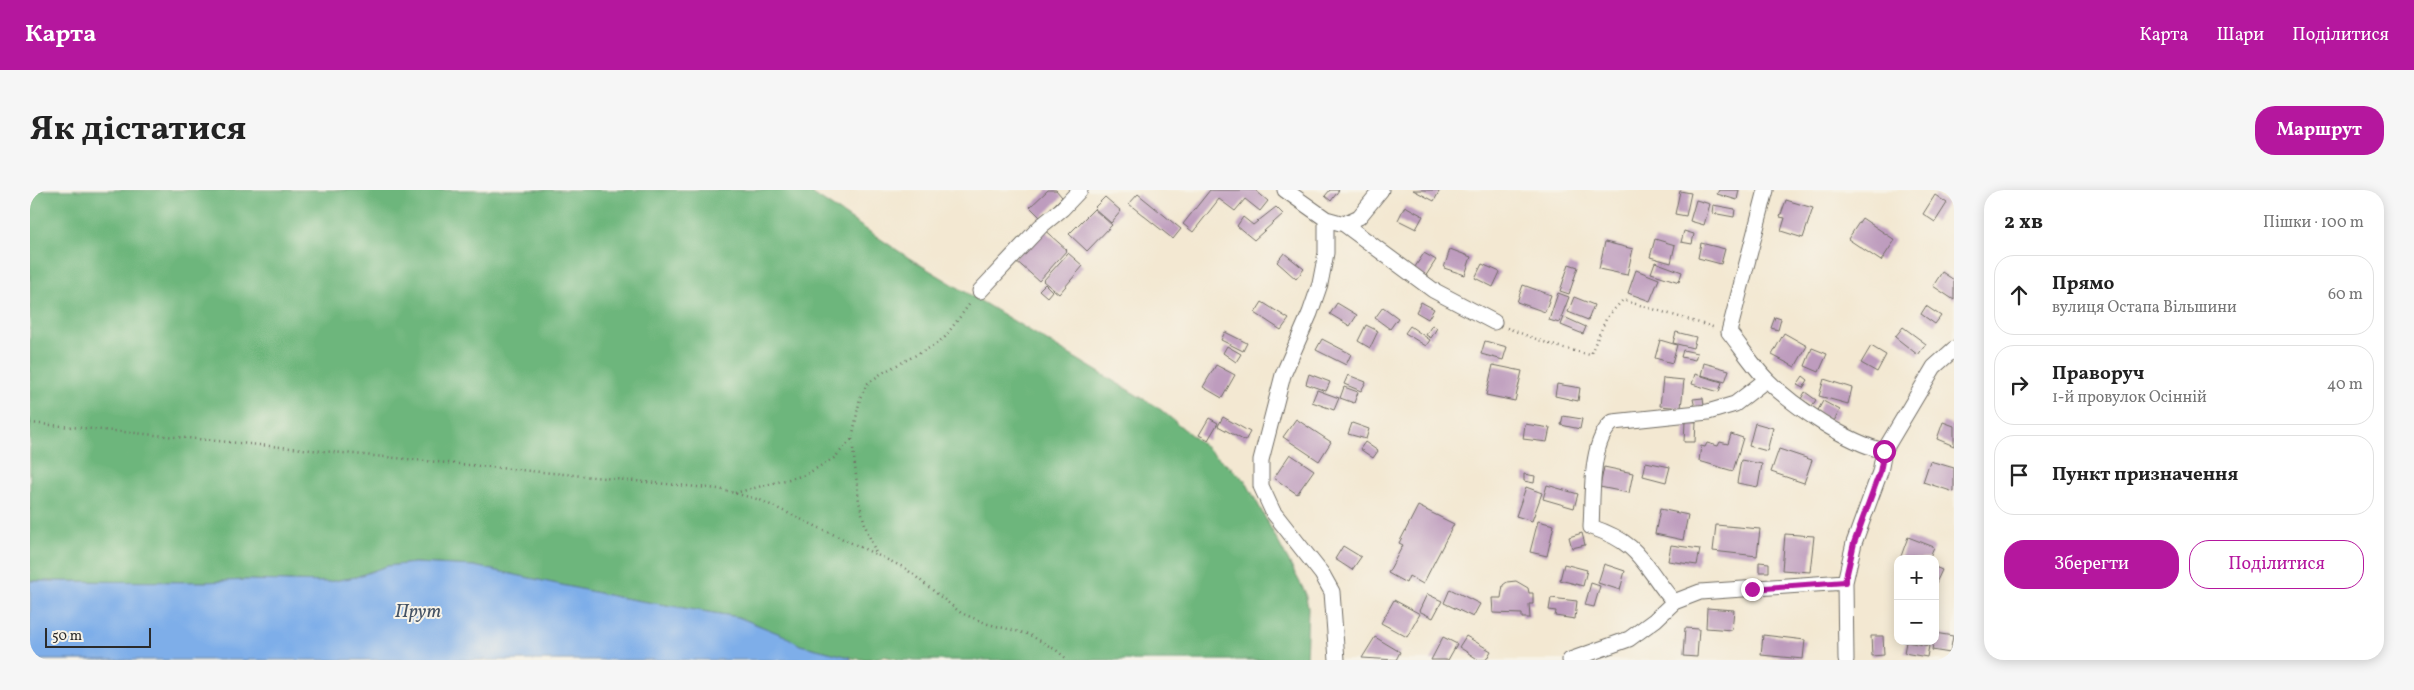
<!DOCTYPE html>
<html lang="uk">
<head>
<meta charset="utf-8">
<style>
	:root { --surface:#fff; --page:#f6f6f6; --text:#222; --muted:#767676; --line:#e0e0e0; --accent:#b5179e }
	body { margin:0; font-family:Vollkorn,serif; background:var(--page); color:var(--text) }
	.controls { position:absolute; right:15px; bottom:15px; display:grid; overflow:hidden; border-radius:10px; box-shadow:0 2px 12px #0003 }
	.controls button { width:45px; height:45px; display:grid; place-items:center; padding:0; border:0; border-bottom:1px solid var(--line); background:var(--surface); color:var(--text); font:25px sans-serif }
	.scale { position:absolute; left:15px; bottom:12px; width:106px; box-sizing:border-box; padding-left:5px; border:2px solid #2b2b2b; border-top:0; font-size:14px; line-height:18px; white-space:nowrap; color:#2b2b2b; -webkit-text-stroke:4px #f7f3e8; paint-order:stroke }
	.stop { position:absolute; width:15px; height:15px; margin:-11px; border:4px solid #b5179e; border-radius:50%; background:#fff }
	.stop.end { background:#b5179e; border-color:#fff; box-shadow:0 1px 5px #0008 }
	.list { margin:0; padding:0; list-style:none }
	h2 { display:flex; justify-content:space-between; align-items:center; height:65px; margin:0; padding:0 20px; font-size:21px }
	h2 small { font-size:16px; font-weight:400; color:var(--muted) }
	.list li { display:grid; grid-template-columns:32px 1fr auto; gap:15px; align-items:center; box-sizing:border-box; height:80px; margin:0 10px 10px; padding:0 10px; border:1px solid var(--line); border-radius:20px }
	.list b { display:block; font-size:19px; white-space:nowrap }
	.list p { margin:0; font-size:16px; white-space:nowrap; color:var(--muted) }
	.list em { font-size:16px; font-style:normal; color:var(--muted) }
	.actions { display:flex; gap:10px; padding:15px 20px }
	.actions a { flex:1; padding:11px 0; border:1px solid var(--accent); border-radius:20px; text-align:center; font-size:18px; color:var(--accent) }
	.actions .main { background:var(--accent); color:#fff }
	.icon { flex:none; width:28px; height:28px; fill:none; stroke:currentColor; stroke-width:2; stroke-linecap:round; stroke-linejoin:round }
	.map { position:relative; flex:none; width:1924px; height:470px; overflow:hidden; border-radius:20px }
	header { display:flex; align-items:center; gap:30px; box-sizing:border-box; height:70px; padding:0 25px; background:var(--accent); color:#fff }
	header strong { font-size:24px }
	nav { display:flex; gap:28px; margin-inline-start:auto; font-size:18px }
	.intro { display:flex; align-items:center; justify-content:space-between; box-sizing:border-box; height:120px; padding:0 30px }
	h1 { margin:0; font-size:35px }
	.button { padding:12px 22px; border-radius:20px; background:var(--accent); color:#fff; font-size:18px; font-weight:700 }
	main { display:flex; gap:30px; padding:0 30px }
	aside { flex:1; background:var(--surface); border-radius:20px; box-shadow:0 2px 12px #0003 }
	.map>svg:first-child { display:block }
</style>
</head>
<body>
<header>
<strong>Карта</strong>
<nav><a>Карта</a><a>Шари</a><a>Поділитися</a></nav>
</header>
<div class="intro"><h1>Як дістатися</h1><a class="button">Маршрут</a></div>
<main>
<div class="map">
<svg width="1924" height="470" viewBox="0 0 1924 470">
	<rect width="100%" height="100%" fill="#f7f3e8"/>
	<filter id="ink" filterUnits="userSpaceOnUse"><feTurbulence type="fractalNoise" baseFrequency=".02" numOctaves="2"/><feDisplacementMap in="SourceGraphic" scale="10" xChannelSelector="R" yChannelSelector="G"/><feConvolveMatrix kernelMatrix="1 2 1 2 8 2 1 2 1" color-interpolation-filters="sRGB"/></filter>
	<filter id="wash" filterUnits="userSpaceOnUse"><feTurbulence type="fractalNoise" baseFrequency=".0096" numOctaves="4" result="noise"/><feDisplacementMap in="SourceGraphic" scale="20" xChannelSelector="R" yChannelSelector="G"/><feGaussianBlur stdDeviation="1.12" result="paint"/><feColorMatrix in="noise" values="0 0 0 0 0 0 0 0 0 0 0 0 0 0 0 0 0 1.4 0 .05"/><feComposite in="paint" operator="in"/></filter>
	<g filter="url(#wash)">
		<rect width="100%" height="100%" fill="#f3e8d2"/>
		<!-- forest -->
		<path fill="#6db67c" stroke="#4c7054" d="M0 0H777L879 68 1130 219 1215 290 1275 402 1278 418 1276 470H872L853 466C845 470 827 470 819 467L770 455 755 446 708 427 587 407 444 376 384 373 357 376 326 387 298 392 216 390 176 392 0 391Z"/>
		<!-- water -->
		<path fill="#7eaee9" stroke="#546c8a" d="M384 373 444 376 587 407 708 427 755 446 770 455 819 467 822 470H0V391L176 392 216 390 298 392 326 387 357 376Z"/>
		<g id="blocks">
			<!-- building -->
			<path fill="#be9cbe" d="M1018 0H1026L1032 7 1011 28 1000 17Z
				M1180 0H1225L1238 11 1230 21 1215 9 1205 21 1189 9 1163 42 1153 34Z
				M1300 0H1309L1301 11 1295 6Z
				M1383 0H1410L1404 11Z
				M1689 0H1709L1707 10 1687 4Z
				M1650 1 1661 3 1656 26 1645 24Z
				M1108 4 1151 39 1143 49 1099 14Z
				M1905 5 1917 13 1905 32 1893 24Z
				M1075 7 1091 21 1081 33 1064 18Z
				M1666 10 1680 14 1674 35 1660 31Z
				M1756 10 1783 18 1773 48 1751 41 1755 28 1750 27Z
				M1683 15 1705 19 1704 27 1682 23Z
				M1375 16 1393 26 1386 39 1368 30Z
				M1246 17 1253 24 1224 50 1207 36 1213 27 1223 35Z
				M1064 19 1082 35 1057 61 1039 44Z
				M1832 28 1865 50 1851 71 1818 49Z
				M1012 38 1037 60 1009 91 984 69Z
				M1654 41 1664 44 1662 54 1651 52Z
				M1625 49 1645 55 1641 73 1620 67Z
				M1575 52 1603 59 1597 85 1569 79Z
				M1671 53 1695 59 1691 74 1668 68Z
				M1420 59 1441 67 1435 85 1414 78Z
				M1038 63 1053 76 1029 104 1013 91Z
				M1254 63 1274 79 1266 89 1247 72Z
				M1394 63 1406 70 1395 87 1383 80Z
				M1625 72 1652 82 1649 92 1621 83Z
				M1452 74 1470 82 1463 97 1445 88Z
				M1539 74 1548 77 1539 104 1530 101Z
				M1606 80 1629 89 1620 111 1598 103Z
				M1912 82 1924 90V110L1903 96Z
				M1015 94 1022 101 1017 107 1009 100Z
				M1493 95 1521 105 1515 122 1487 112Z
				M1528 103 1539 107 1529 133 1519 130Z
				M1544 107 1564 115 1558 130 1538 122Z
				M1232 112 1259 129 1251 140 1225 123Z
				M1391 112 1404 119 1398 129 1386 122Z
				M1307 113 1327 125 1320 136 1300 124Z
				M1896 116 1911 126 1905 134 1891 124Z
				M1353 117 1368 128 1360 139 1345 128Z
				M1534 127 1556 137 1553 144 1531 135Z
				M1745 127 1751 129 1748 140 1741 138Z
				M1336 135 1348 141 1340 158 1328 151Z
				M1402 135 1407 138 1401 148 1396 145Z
				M1380 136 1400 150 1396 156 1375 143Z
				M1873 137 1896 154 1888 165 1865 147Z
				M1195 142 1217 153 1213 161 1191 150Z
				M1646 142 1666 147 1663 158 1643 153Z
				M1754 143 1777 156 1765 177 1742 165Z
				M1292 149 1321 164 1316 175 1286 160Z
				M1630 150 1647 155 1642 173 1625 168Z
				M1455 151 1477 157 1473 170 1451 164Z
				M1197 156 1211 164 1206 172 1193 163Z
				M1841 156 1856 165 1847 182 1831 173Z
				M1782 158 1797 164 1789 182 1775 176Z
				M1653 160 1667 163 1665 170 1651 167Z
				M1674 173 1699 180 1695 192 1671 185Z
				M1186 175 1205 185 1192 208 1173 197Z
				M1463 175 1492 181 1485 211 1456 205Z
				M1279 184 1300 192 1296 201 1276 194Z
				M1665 184 1692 192 1689 202 1662 194Z
				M1318 185 1336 192 1331 201 1314 194Z
				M1773 186 1778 190 1773 198 1767 195Z
				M1633 188 1654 190 1651 218 1630 216Z
				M1794 189 1822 198 1818 214 1789 206Z
				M1527 194 1550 198 1548 211 1525 206Z
				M1314 197 1328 202 1324 213 1310 208Z
				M1287 200 1309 208 1304 220 1282 212Z
				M1775 202 1786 210 1782 216 1771 209Z
				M1673 208 1674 216 1665 218 1663 209Z
				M1793 211 1810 220 1804 231 1787 222Z
				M1533 226 1552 229 1550 239 1531 235Z
				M1193 227 1220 242 1215 251 1188 236Z
				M1179 228 1188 233 1178 250 1169 245Z
				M1266 229 1301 252 1289 271 1253 247Z
				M1655 231 1666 232 1665 252H1654Z
				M1913 232 1924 236V256L1907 249Z
				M1322 233 1339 239 1336 249 1318 244Z
				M1725 233 1743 238 1737 261 1719 256Z
				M1495 234 1520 238 1517 252 1493 249Z
				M1701 244 1713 248 1703 281 1669 271 1671 256 1675 257 1677 253 1688 256 1690 252 1698 254Z
				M1335 252 1348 261 1343 268 1330 259Z
				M1749 259 1782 270 1774 293 1741 282Z
				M1260 264 1284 280 1267 304 1244 288Z
				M1711 270 1732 274 1728 297 1707 293Z
				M1900 271 1924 278V302L1893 292Z
				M1616 272 1640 277 1636 292 1613 286Z
				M1574 277 1603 283 1599 303 1570 297Z
				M1494 284 1505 286 1504 293 1494 291Z
				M1517 295 1548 304 1544 318 1513 309Z
				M1496 297 1512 303 1502 331 1486 326Z
				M1388 316 1424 334 1393 394 1379 386 1376 393 1358 383 1373 355 1369 353Z
				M1630 319 1658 325 1653 350 1625 344Z
				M1508 331 1524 335 1517 366 1500 362Z
				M1686 335 1730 339 1727 366 1683 361Z
				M1552 343 1555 355 1542 358 1539 347Z
				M1755 344 1784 346 1780 382 1752 380Z
				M1878 347 1904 357 1899 369H1870Z
				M1641 355 1670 359 1667 375 1638 371Z
				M1313 356 1331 367 1322 380 1305 369Z
				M1729 372 1739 373V382H1729Z
				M1534 374 1557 380 1553 396 1530 390Z
				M1574 374 1595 381 1590 400 1568 393Z
				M1905 377 1912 380 1905 395Z
				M1486 391 1498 398 1499 403H1503V414H1499L1500 428H1492V424L1463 423 1462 408H1471L1473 395 1477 392Z
				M1561 393 1570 396 1564 417 1555 415Z
				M1420 399 1450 414 1443 427 1414 413Z
				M1397 404 1412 411 1403 428 1389 421Z
				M1521 408 1547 411 1545 429 1525 426 1526 421 1519 420Z
				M1364 410 1390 424 1377 447 1351 433Z
				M1677 418 1704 420 1702 440 1676 438Z
				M1655 438 1669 439 1667 467 1653 466Z
				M1905 443 1923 446 1920 463 1902 460Z
				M1733 445 1775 450 1773 469 1731 465Z
				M1436 446 1461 461 1456 470H1449L1429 457Z
				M1841 446H1853L1854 465 1842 466Z
				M1345 447 1370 462 1366 470 1332 468Z
				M1413 447 1427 454 1418 470H1401Z
				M1876 452 1899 456 1897 467 1874 463Z"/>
		</g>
	</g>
	<g filter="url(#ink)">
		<use href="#blocks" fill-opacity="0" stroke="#716d65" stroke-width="1"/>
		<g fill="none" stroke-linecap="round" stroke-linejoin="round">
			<!-- minor casing -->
			<g stroke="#716d65" stroke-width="17">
				<path id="minor" d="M1255 0 1296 29 1314 34 1403 100 1464 132
					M1736 0 1699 142C1711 157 1723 176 1737 190 1764 217 1817 252 1854 261
					M1296 29V63L1290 94 1280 123 1253 185 1231 270V296L1243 322 1292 384 1302 402 1307 470
					M1314 34 1329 27 1351 0
					M950 101 1011 36 1032 19 1050 0
					M1644 412C1612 375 1613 354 1561 337 1563 308 1559 251 1583 232L1678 222 1705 214 1736 190
					M1540 470 1599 449 1625 430 1644 412 1670 402 1815 392
					M1816 470 1815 392 1824 353 1850 282 1854 261 1904 177 1924 159"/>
			</g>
			<!-- path -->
			<path stroke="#716d65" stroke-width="2.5" stroke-dasharray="1 4" stroke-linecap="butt" d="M1477 138 1522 155 1560 165 1577 127 1593 110 1686 138
				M0 233 689 299 730 310 875 378 931 423 958 434 998 444 1026 460 1038 470
				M822 249 829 312 836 338 846 363
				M705 303 775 285 804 268 822 249 830 208 837 194 852 183 903 156 915 147 941 112"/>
			<!-- minor -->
			<use href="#minor" stroke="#fff" stroke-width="15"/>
		</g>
	</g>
	<g fill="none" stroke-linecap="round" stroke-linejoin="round" filter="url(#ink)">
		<!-- route -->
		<path stroke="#b5179e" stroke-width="6" d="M1722 399 1815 392 1824 353 1850 282 1854 261"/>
	</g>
	<g text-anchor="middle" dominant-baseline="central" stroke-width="4" stroke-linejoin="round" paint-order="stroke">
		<!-- water labels -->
		<g font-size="19" font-style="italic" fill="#445264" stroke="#f7f3e8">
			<text x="388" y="422">Прут</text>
		</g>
	</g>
</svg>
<div class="controls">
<button>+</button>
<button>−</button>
</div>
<div class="scale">50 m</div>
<div class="stop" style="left:1854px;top:261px"></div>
<div class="stop end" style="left:1722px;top:399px"></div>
</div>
<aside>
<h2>2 хв<small>Пішки · 100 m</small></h2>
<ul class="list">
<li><svg class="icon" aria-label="ahead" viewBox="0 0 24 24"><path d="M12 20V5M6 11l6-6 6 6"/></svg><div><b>Прямо</b><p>вулиця Остапа Вільшини</p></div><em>60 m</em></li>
<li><svg class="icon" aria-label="right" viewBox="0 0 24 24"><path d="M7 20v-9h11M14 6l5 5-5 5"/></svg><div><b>Праворуч</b><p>1-й провулок Осінній</p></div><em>40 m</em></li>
<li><svg class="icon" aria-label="arrive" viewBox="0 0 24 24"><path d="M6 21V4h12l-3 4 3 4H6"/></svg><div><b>Пункт призначення</b></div></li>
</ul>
<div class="actions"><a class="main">Зберегти</a><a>Поділитися</a></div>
</aside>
</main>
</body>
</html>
